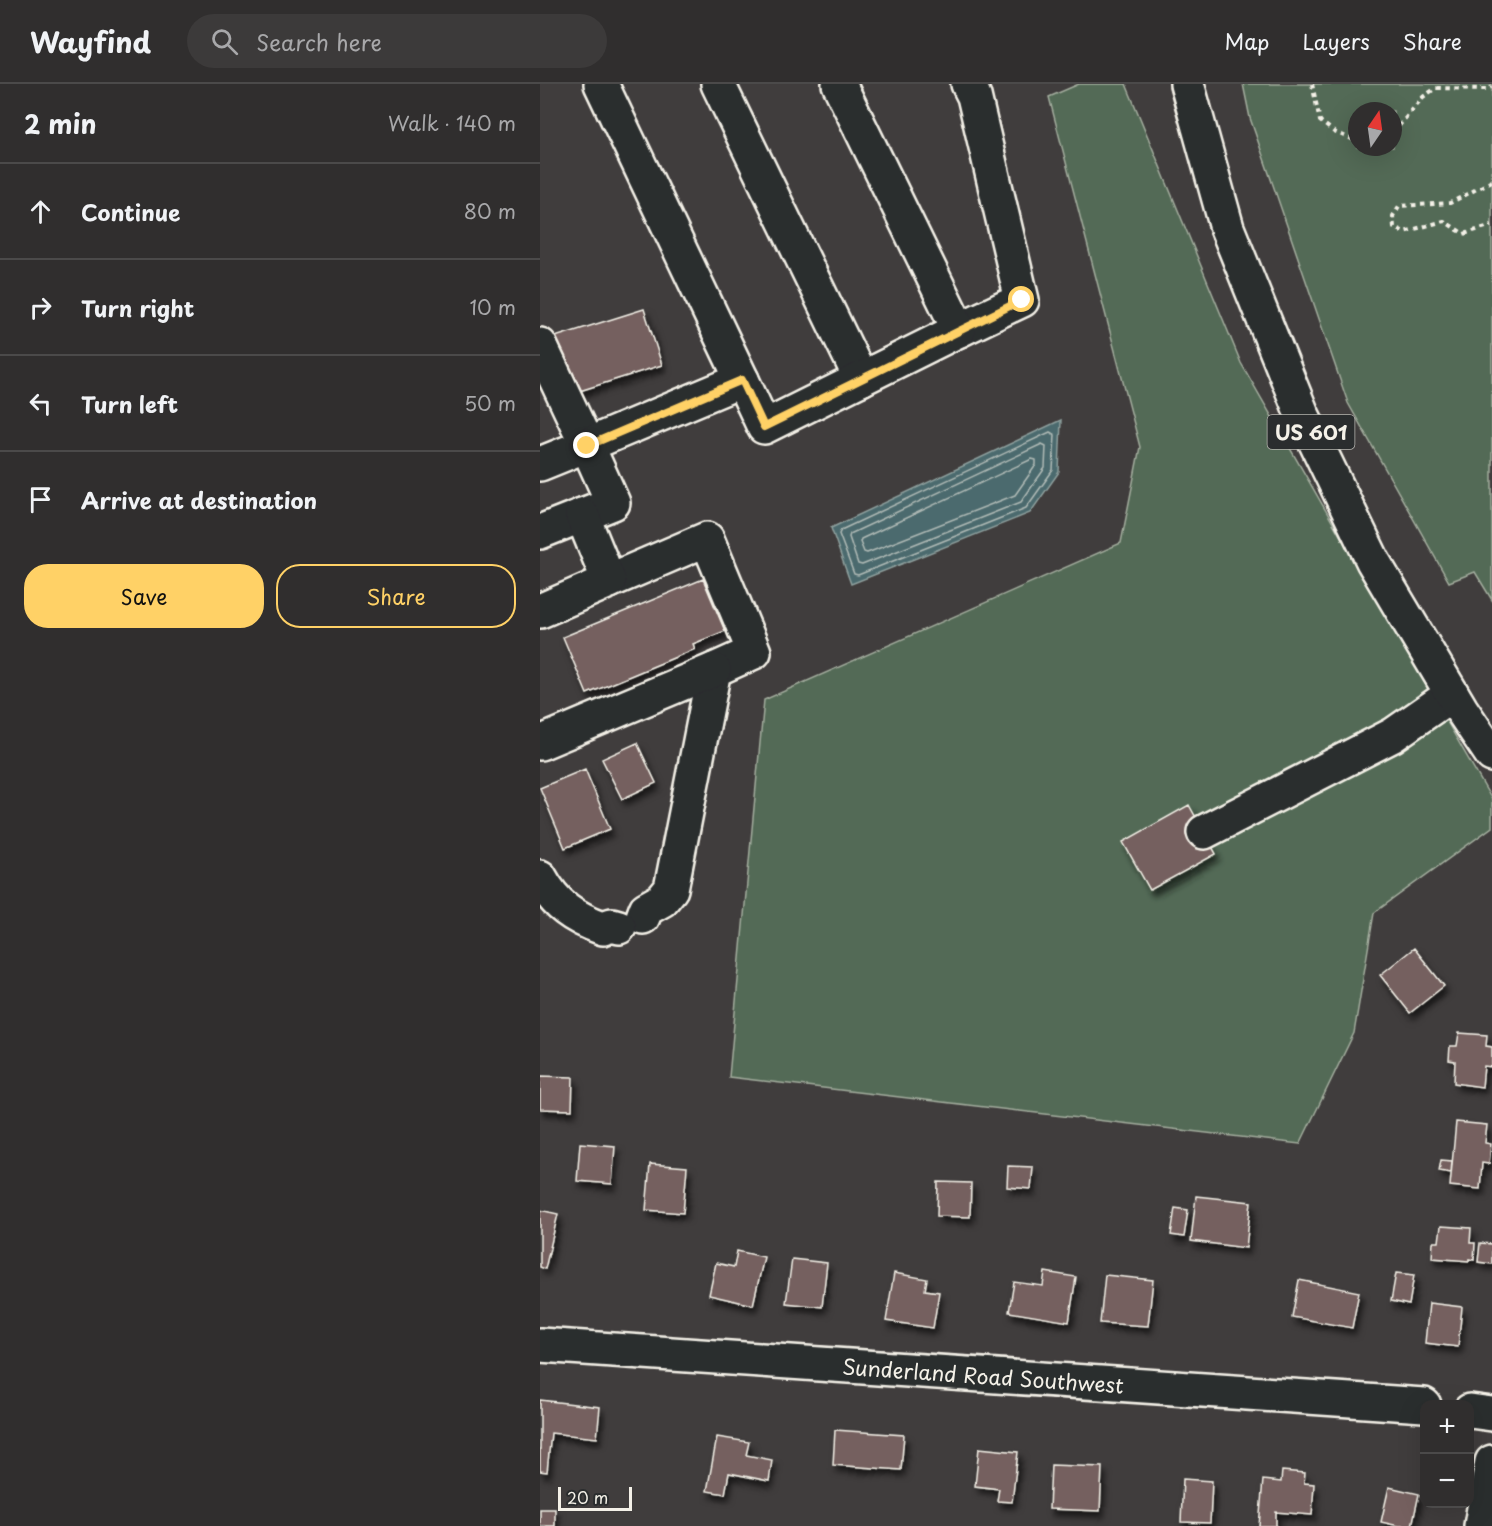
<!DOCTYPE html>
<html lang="en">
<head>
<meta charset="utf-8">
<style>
	:root { --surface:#302e2e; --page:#3c3a3a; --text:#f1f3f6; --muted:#a8a8aa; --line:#4b4a4a; --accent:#ffd166 }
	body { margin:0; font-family:"Playpen Sans",sans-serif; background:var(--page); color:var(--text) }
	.controls { position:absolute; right:18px; bottom:18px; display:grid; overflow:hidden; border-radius:12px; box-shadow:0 6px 24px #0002 }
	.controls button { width:54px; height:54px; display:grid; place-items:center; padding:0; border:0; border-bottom:2px solid var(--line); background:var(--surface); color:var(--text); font:30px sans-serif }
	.compass { position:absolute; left:808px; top:18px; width:54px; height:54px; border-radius:50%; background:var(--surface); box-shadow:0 6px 24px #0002; rotate:13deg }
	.scale { position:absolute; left:18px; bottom:15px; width:74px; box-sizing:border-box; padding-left:6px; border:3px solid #f4f1e8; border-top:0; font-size:16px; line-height:21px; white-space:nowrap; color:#f4f1e8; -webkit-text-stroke:4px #2a2d2e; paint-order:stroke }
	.stop { position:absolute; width:18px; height:18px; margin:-14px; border:4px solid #ffd166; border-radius:50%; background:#fff }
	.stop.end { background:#ffd166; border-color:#fff; box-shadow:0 2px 6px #0008 }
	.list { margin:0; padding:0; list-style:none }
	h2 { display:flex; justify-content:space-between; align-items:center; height:78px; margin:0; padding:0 24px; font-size:26px }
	h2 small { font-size:20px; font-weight:400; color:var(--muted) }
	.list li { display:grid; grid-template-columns:39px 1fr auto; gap:18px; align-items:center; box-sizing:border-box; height:96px; padding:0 24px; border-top:2px solid var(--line) }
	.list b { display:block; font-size:22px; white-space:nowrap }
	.list em { font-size:20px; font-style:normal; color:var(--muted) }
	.actions { display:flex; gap:12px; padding:18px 24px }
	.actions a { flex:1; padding:14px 0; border:2px solid var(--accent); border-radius:24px; text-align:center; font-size:21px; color:var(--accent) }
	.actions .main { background:var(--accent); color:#111 }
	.icon { flex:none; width:33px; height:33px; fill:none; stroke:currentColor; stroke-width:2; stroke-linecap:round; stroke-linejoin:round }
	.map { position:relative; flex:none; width:952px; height:1442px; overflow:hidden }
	header { display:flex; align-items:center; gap:36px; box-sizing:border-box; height:84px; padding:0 30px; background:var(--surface); border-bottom:2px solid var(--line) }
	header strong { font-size:28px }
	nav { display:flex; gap:33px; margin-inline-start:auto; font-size:21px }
	.search { width:420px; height:54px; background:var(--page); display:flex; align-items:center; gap:15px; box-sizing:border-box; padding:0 21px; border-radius:33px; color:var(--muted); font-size:22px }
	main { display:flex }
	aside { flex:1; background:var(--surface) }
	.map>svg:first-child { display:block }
</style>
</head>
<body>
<header>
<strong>Wayfind</strong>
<div class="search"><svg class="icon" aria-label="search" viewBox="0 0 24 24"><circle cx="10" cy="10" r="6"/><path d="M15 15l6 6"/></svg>Search here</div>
<nav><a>Map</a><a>Layers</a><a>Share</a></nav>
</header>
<main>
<aside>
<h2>2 min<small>Walk · 140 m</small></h2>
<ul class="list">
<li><svg class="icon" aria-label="ahead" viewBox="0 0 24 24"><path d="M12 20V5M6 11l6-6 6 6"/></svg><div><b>Continue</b></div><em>80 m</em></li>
<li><svg class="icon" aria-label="right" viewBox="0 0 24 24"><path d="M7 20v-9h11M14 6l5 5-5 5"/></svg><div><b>Turn right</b></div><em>10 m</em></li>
<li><svg class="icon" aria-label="left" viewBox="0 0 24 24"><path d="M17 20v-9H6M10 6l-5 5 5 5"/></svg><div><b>Turn left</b></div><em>50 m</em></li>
<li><svg class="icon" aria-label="arrive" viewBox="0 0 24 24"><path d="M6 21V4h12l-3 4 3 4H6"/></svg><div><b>Arrive at destination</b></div></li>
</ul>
<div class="actions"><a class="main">Save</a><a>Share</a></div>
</aside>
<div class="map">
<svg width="952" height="1442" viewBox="0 0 952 1442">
	<defs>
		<filter id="shadow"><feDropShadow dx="3.5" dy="6" stdDeviation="3" flood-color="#0009"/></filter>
	</defs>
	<rect width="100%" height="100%" fill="#403d3d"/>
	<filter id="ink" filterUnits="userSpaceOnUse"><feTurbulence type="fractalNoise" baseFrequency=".0167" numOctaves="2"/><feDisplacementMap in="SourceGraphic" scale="12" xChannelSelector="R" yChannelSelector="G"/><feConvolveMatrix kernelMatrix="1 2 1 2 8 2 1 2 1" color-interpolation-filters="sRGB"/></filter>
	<g filter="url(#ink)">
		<!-- green -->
		<path fill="#536a56" stroke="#a4ae9f" stroke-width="1.5" fill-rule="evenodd" d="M539 0H586L701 279 952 716V743L834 829 814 949 760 1060 189 993 224 616 581 459 600 363 509 13Z
			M703 0H952V516L935 488 909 498 808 319 710 34ZM817 27H853V63H817Z"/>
		<!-- water -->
		<path fill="#4c6b6e" stroke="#8fa19f" stroke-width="1.5" d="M521 336 519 388 490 429 311 500 291 444Z"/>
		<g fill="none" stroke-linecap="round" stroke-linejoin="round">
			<!-- shore -->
			<path stroke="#b1bbb7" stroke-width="1.5" d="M510 348 515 351 513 386 486 424 318 491 314 490 299 450 301 446Z
				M502 360 506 362 505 384 481 418 322 481 318 480 309 453 310 450Z
				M492 375 496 376V381L475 411 327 469 324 468 320 458 321 455Z"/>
		</g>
		<!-- building -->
		<path fill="#74615f" stroke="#f4f1e8" stroke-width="1.5" filter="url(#shadow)" d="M104 225 122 281 30 310 12 254Z
			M163 495 185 547 153 560 155 565 47 610 23 553Z
			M97 659 116 699 82 715 62 675Z
			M45 685 70 745 25 764 0 704Z
			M649 721 676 770 610 806 583 758Z
			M874 864 904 902 870 929 840 891Z
			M919 949 947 951 946 962 952 963V983L944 982 942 1003 914 999 915 977 909 976 910 962H917Z
			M0 992 33 993 32 1026 0 1025Z
			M916 1038 947 1041 945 1059 951 1060 949 1080 942 1079 940 1105 910 1102Z
			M40 1059 75 1062 72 1100 37 1097Z
			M901 1076 912 1077 911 1089 899 1087Z
			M110 1080 147 1083 143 1129 106 1126Z
			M468 1082 493 1083 491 1105 467 1103Z
			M398 1098 431 1099 430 1133 397 1132Z
			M656 1112 711 1118 706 1164 651 1157Z
			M635 1124 648 1126 644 1153 631 1151Z
			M0 1126 18 1130 5 1185 0 1183Z
			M901 1142 931 1144 930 1159H935L934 1176 929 1175V1177L892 1174 893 1158H899Z
			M940 1159 952 1160V1180L938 1178Z
			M197 1167 224 1173 213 1221 169 1211 176 1179 194 1183Z
			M252 1175 287 1179 282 1223 246 1219Z
			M505 1188 536 1193 529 1238 469 1228 474 1198 503 1202Z
			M354 1189 387 1195 385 1206 399 1208 393 1244 346 1237Z
			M856 1189 874 1191 869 1221 851 1217Z
			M565 1191 613 1196 608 1242 560 1239Z
			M759 1196 819 1208 812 1244 752 1233Z
			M889 1219 922 1223 918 1263 885 1259Z
			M0 1316 60 1323 57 1354 11 1349 7 1388 0 1387Z
			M295 1346 364 1351 361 1386 293 1381Z
			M177 1353 209 1358 206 1371 232 1376 229 1397 189 1389 185 1410 167 1407Z
			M439 1364 478 1368 472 1418 457 1417 459 1405 435 1402Z
			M511 1381 562 1383 560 1427 509 1425Z
			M742 1387 765 1389 764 1399 774 1400 772 1431 736 1428V1442H719L723 1396 741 1398Z
			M643 1395 672 1397 670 1439 641 1438Z
			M849 1403 879 1410 872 1442H859L841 1438Z
			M0 1425H15V1442H0Z"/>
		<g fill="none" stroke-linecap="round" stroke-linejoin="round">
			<!-- minor casing -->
			<g stroke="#f4f1e8" stroke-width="38">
				<g id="minor">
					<path d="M178 0 321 295"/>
					<path d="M419 246 482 216 434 12 428 0"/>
					<path d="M0 261 47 361 0 380"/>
					<path d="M202 296 224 343 419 246 299 0"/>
					<path d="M0 448 73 419 47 361 202 296 61 0"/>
					<path d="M69 497 167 455 214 568 174 586 131 805 122 816 106 825 103 833"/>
					<path d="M0 527 69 497 42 431"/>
					<path d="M0 659 174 586"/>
					<path d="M664 748 853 651 912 610"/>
					<path d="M0 793C15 821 34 834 63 844L72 841 79 843"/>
					<path id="s1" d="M0 1261 884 1321"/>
					<path d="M930 1327 952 1330"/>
					<path d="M941 1442 952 1378"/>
				</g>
			</g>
			<!-- highway casing -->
			<g stroke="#f4f1e8" stroke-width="38">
				<path id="highway" d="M647 0 687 144 762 330 833 477 921 625 952 671"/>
			</g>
			<!-- path -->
			<path stroke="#f4f1e8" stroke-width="4" stroke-dasharray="4.5 4.5" stroke-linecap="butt" d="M772 0 780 37 794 48 817 57
				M853 49 883 13 896 4 947 5 952 3
				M952 97 910 119 859 122 853 132 854 143 864 148 904 137 924 150 952 141"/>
			<!-- minor -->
			<use href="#minor" stroke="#2a2d2e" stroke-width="33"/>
			<!-- highway -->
			<use href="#highway" stroke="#2a2d2e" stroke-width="33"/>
		</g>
	</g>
	<g fill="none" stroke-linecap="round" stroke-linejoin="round" filter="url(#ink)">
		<!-- route -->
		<path stroke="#ffd166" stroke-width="8" d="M47 362 202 296 224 343 482 216"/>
	</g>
	<g text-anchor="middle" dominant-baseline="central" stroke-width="6" stroke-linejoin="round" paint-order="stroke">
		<!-- shield labels -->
		<rect fill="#2a2d2e" stroke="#b7b6b0" stroke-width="1.5" x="727.5" y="331" width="87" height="34" rx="4.5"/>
		<g font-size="20" font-weight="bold" fill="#f4f1e8">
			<text x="771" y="348">US 601</text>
		</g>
		<!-- street labels -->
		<g font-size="21" fill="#f4f1e8" stroke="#2a2d2e">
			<text stroke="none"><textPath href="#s1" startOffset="444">Sunderland Road Southwest</textPath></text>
		</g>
	</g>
</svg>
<div class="controls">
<button>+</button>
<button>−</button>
</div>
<svg class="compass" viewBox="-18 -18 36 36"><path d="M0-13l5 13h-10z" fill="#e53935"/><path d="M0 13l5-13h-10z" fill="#a8a8aa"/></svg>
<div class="scale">20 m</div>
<div class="stop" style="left:482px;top:216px"></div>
<div class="stop end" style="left:47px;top:362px"></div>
</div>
</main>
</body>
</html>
